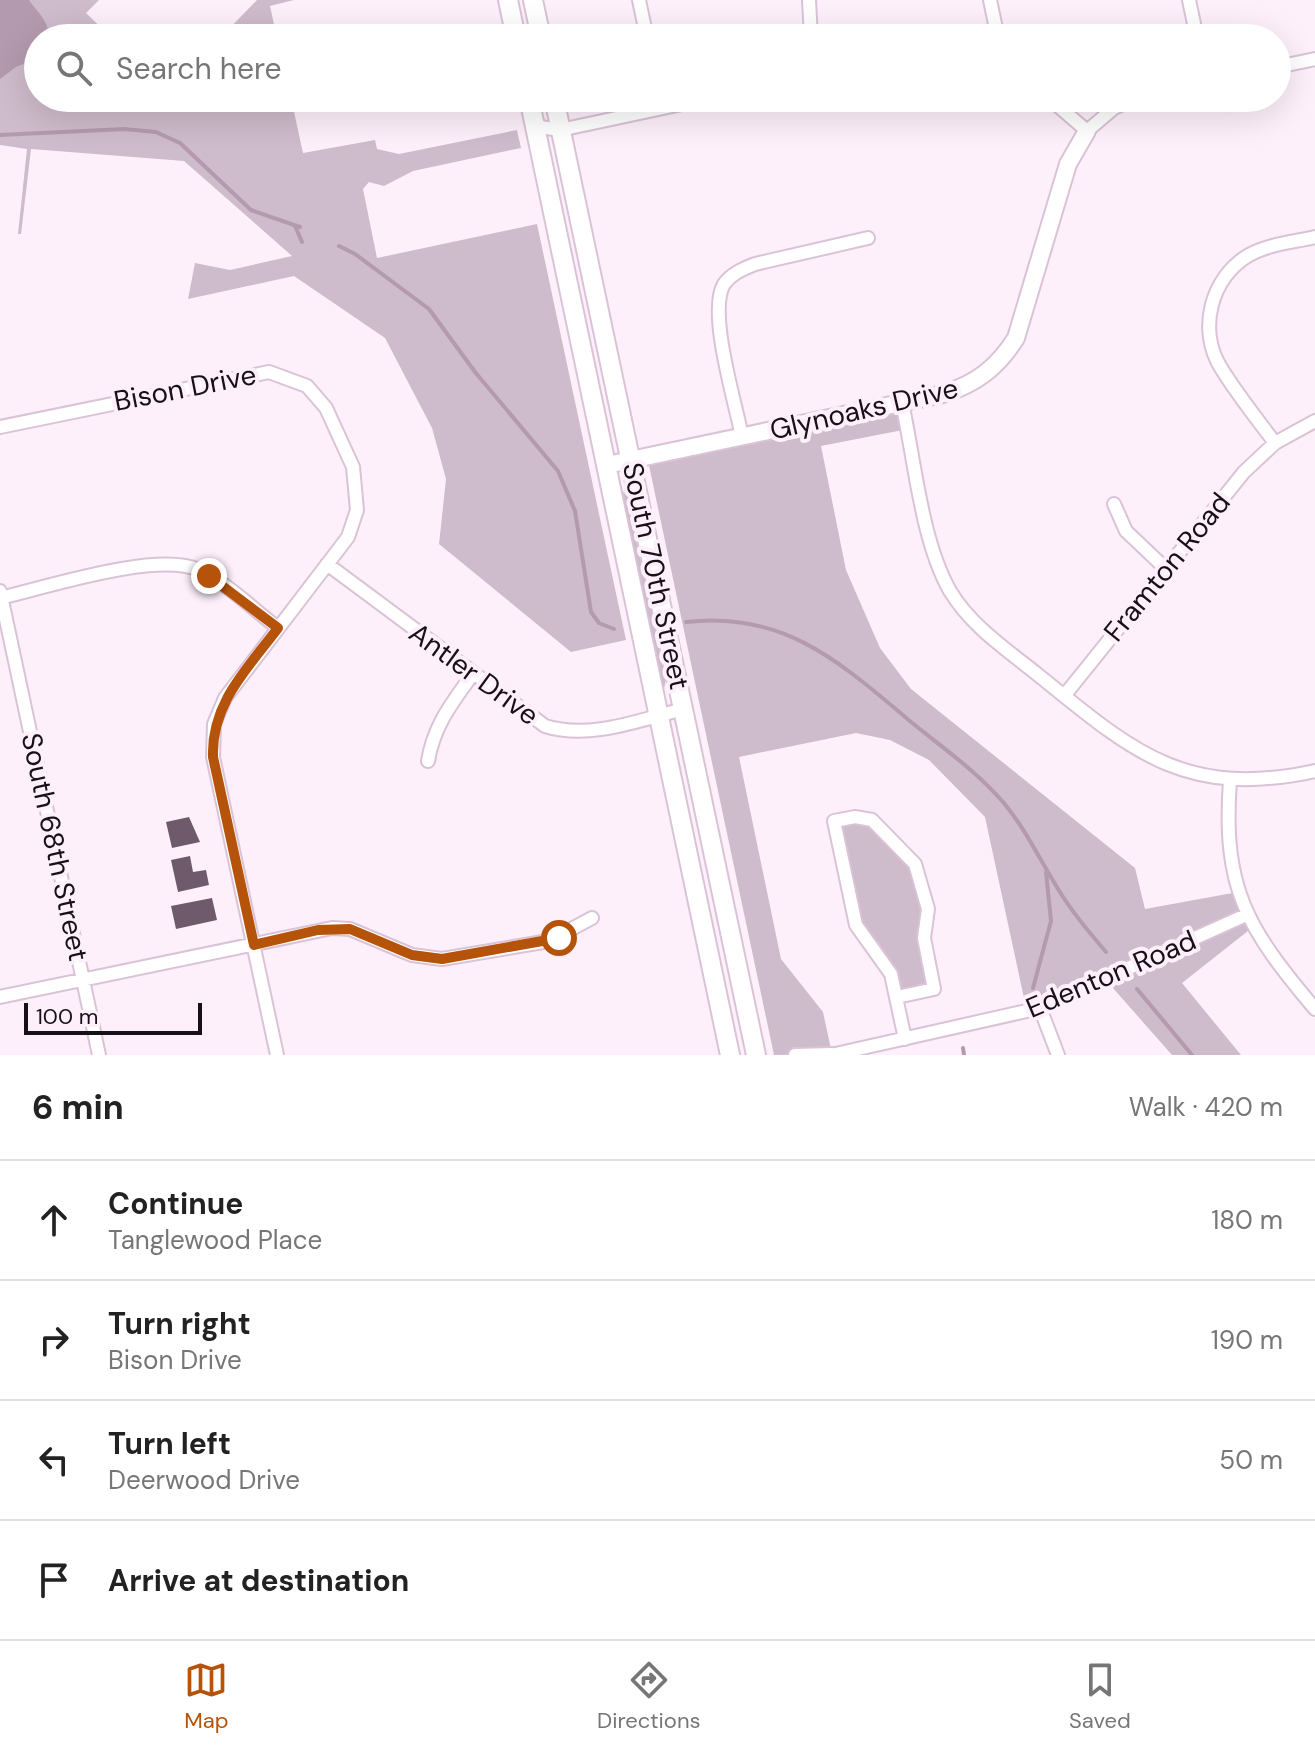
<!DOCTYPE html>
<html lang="en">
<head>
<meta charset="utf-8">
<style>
	:root { --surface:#fff; --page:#f6f6f6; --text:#222; --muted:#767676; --line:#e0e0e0; --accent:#b45309 }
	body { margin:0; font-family:"DM Sans",sans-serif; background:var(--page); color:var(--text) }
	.scale { position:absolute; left:24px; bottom:20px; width:178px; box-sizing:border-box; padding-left:8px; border:4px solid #181017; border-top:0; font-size:22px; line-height:28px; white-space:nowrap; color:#181017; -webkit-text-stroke:6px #fef0fb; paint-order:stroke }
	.stop { position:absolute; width:24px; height:24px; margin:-18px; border:6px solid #b45309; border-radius:50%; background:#fff }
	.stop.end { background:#b45309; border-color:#fff; box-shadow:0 2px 8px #0008 }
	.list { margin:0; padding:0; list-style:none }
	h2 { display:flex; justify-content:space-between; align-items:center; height:104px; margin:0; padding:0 32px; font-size:34px }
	h2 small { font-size:26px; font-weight:400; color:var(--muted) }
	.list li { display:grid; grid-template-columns:52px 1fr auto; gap:24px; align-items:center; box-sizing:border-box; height:120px; padding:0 32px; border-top:2px solid var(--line) }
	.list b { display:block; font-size:30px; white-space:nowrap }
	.list p { margin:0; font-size:26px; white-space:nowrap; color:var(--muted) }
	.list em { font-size:26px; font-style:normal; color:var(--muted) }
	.icon { flex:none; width:44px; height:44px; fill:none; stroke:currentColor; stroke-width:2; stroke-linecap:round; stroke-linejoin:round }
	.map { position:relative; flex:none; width:1315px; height:1055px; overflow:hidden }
	.search { position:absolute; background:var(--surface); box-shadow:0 8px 32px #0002; left:24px; right:24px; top:24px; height:88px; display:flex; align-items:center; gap:20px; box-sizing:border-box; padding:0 28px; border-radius:44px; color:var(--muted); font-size:30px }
	.sheet { height:584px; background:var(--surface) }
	nav { display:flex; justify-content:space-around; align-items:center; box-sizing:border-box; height:112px; border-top:2px solid var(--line); background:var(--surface); font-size:22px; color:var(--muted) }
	nav a { display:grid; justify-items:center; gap:4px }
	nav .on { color:var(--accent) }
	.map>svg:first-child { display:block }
</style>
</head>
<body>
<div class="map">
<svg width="1315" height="1055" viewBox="0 0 1315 1055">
	<rect width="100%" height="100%" fill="#fef0fb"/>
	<!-- green -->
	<path fill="#cebbcb" d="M0 0H99L86 13 112 38H38V98H291L303 153 375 140 377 149 399 154 517 130 521 148 413 171 384 186 369 182 363 189 377 258 537 224 626 640 571 652 439 544 446 479 432 428 385 338 294 276 188 299 195 263 230 270 292 256 184 161 31 149 21 234H18L27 149 0 145Z
		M257 0H294L270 6 277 38H220Z
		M902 403 908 429 821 446 846 570 880 648 911 689 1135 868 1145 909 1238 892 1253 927 1182 983 1241 1055H1172L1105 979 1027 1012 985 817 929 760 890 740 856 733 739 757 781 959 823 1012 832 1054 774 1055 647 456Z
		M627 483 667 674 663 694 622 496Z
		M863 817 915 864 928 920 934 989 897 997 894 985 868 945 834 821Z"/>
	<!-- water -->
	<path fill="#b49aaf" d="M0 0H29C38 13 49 21 49 38H38V58L16 67 0 79Z"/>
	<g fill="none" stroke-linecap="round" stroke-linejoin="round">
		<!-- stream -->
		<path stroke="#b49aaf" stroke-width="4" d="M0 135 124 129 156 132 180 143 251 210 300 227
			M295 226 302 242
			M339 246 355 254 429 309 475 372 558 471 575 511 591 612 599 623 614 629
			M686 622C787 610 844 666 916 726 946 750 978 773 1003 802 1025 828 1040 860 1058 889 1072 912 1089 932 1106 952
			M1033 988 1051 921 1046 872
			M1137 989 1192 1055
			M963 1048 964 1055"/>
	</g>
	<!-- building -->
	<path fill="#6e5a6b" d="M189 817 200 842 172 848 166 822Z
		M190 856 193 872 206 870 209 885 178 892 171 860Z
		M212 898 217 920 176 929 171 906Z"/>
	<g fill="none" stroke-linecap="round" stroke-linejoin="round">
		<!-- minor casing -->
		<g stroke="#dac3d6" stroke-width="16">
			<path id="minor" d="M639 0 647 38
				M809 0 811 38
				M990 0 998 38
				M1189 0 1197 38
				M1277 67 1315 59
				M1049 98 1087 131 1114 108 1136 98
				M534 126 560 130 710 98
				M902 403C915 461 921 540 950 591 971 626 1006 649 1037 674 1133 752 1185 799 1315 771
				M0 427 269 372 307 386 326 408 353 467 357 510 348 537 225 698 214 724 213 757 277 1055
				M742 437C736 404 707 312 724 284 732 273 743 269 755 264L868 238
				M1275 443C1257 419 1237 394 1221 368 1197 330 1211 277 1249 255 1269 244 1294 242 1315 237
				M1114 504 1126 531 1166 569
				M327 564 545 726C590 740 639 720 684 709
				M0 591 99 1055
				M0 598C47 587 157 551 199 570 227 583 253 609 278 628
				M1064 696 1244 472 1275 443 1315 421
				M428 761C434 725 452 703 472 675
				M1230 780C1222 889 1247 928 1315 1009
				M0 997 332 928 350 929 412 955 442 959 549 941 592 918
				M897 997 934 989 924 938 928 909 915 864 872 820 855 817 834 821 856 925 891 974 905 1039
				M1040 1008 1058 1055
				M795 1055 832 1054
				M831 1055 1040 1008 1246 915"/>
		</g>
		<!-- tertiary casing -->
		<g stroke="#dac3d6" stroke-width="20">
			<path id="tertiary" d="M607 465 943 394C976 384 998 367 1016 338L1068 164 1087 131"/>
		</g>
		<!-- secondary casing -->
		<g stroke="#dac3d6" stroke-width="22">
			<path id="secondary" d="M508 0 516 38
				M533 0 541 38
				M529 98 730 1055
				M554 98 756 1055"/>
		</g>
		<!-- minor -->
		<use href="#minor" stroke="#fff" stroke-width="12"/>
		<!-- tertiary -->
		<use href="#tertiary" stroke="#fff" stroke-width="16"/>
		<!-- secondary -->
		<use href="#secondary" stroke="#fff" stroke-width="18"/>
	</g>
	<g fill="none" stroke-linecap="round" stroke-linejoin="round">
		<!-- route -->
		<path stroke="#b45309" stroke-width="10" d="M209 576 278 628C248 668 211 703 213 757L254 945 318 930 350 929 412 955 442 959 559 938"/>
	</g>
	<g text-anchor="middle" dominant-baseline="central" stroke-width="8" stroke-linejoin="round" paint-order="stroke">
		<!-- street labels -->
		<g font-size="28" fill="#181017" stroke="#fef0fb">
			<text transform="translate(185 388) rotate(-11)">Bison Drive</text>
			<text transform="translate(864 409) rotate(-13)">Glynoaks Drive</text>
			<text transform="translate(1167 567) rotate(-51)">Framton Road</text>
			<text transform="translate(656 576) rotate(78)">South 70th Street</text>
			<text transform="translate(474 674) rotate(36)">Antler Drive</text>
			<text transform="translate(55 847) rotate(78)">South 68th Street</text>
			<text transform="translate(1111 974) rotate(-23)">Edenton Road</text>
		</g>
	</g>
</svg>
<div class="scale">100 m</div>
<div class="stop" style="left:559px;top:938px"></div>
<div class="stop end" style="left:209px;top:576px"></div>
<div class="search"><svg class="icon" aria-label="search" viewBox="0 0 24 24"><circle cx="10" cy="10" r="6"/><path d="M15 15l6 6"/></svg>Search here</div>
</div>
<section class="sheet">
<h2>6 min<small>Walk · 420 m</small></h2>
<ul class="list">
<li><svg class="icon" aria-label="ahead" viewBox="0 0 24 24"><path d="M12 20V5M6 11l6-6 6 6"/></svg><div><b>Continue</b><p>Tanglewood Place</p></div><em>180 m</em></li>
<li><svg class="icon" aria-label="right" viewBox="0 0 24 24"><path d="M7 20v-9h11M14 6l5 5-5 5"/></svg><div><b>Turn right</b><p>Bison Drive</p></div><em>190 m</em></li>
<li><svg class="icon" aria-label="left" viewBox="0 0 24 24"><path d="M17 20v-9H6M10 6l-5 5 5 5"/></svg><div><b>Turn left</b><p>Deerwood Drive</p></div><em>50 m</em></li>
<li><svg class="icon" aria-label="arrive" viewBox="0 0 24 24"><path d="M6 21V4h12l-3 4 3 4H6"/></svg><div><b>Arrive at destination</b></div></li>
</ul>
</section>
<nav>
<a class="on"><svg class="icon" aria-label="map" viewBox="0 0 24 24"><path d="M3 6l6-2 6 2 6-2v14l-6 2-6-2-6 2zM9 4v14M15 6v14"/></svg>Map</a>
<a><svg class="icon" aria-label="directions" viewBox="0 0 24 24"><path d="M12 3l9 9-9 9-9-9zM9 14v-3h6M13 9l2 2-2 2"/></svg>Directions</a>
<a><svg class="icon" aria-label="saved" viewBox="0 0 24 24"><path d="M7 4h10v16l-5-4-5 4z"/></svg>Saved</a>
</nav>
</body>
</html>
